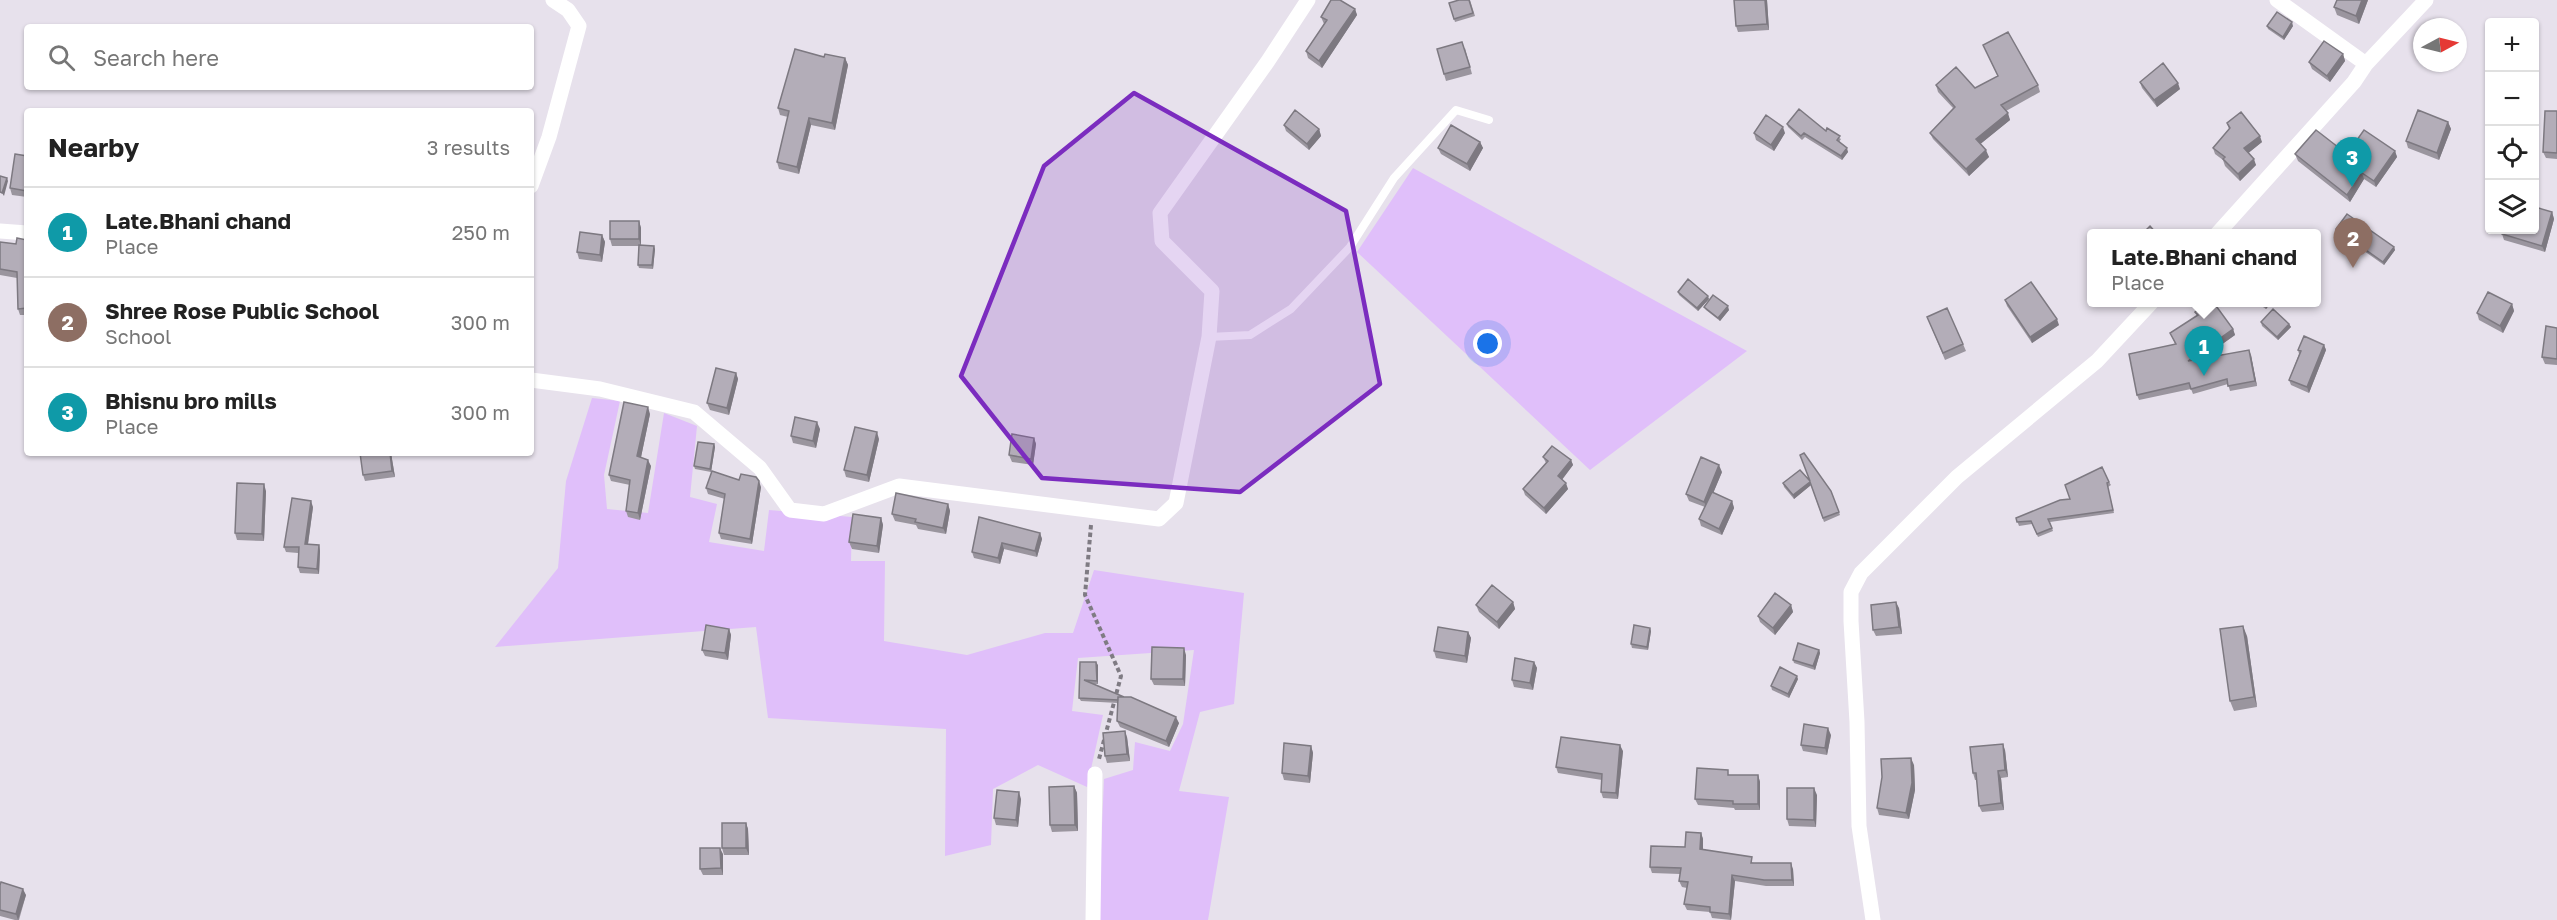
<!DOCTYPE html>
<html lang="en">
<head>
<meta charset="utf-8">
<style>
	:root { --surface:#fff; --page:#f6f6f6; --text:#222; --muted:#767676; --line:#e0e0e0; --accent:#716835 }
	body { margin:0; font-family:"Golos Text",sans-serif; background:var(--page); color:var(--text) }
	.controls { position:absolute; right:18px; top:18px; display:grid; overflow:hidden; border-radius:6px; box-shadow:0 2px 4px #0004 }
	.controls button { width:54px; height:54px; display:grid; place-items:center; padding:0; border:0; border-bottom:2px solid var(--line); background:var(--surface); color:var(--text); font:30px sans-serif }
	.compass { position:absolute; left:2413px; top:18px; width:54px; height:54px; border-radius:50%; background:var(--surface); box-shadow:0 2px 4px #0004; rotate:83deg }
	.you { position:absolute; left:1488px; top:344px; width:21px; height:21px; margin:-15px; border:4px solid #fff; border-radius:50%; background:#1a73e8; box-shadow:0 0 0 9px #1a73e833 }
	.badge { display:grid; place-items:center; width:39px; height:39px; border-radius:50%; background:var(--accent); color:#fff; font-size:20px; font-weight:700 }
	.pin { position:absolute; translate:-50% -50px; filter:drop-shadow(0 2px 3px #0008) }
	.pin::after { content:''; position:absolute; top:32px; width:21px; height:18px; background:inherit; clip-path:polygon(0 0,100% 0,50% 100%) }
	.popup { position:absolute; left:2087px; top:229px; width:234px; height:78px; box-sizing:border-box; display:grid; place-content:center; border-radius:6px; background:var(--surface); filter:drop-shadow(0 2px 4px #0005); font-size:20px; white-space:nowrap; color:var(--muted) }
	.popup b { font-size:22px; color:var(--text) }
	.popup::after { content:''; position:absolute; left:50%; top:100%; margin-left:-12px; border:12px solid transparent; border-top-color:var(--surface) }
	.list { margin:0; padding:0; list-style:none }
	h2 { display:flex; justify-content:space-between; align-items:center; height:78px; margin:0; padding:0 24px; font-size:26px }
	h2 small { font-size:20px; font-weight:400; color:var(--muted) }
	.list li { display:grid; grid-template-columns:39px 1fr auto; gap:18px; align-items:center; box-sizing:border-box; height:90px; padding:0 24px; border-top:2px solid var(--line) }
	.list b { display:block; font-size:22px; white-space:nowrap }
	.list p { margin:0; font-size:20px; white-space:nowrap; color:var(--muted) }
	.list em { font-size:20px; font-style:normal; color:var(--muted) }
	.icon { flex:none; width:33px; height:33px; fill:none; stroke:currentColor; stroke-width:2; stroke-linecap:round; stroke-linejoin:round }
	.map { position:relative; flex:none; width:2557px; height:920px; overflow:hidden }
	.search { position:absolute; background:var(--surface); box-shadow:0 2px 4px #0004; left:24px; top:24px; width:510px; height:66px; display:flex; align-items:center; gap:15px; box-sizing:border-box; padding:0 21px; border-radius:6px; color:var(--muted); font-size:22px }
	.panel { position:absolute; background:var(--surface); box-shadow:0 2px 4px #0004; left:24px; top:108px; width:510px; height:348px; border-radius:6px }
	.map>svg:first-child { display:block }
</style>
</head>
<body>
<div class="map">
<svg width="2557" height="920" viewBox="0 0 2557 920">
	<rect width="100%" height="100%" fill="#e7e1ec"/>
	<!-- green -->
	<path fill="#e0bffa" d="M1413 168 1747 351 1590 470 1357 252Z
		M592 398 620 401 604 475 607 509 648 513 664 413 697 426 690 497 717 504 709 542 764 551 769 510 852 517 851 561H885L884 641 967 655 1045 633H1073L1094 570 1244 593 1234 704 1200 712 1179 791 1229 797 1208 920H1098L1104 779 1133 770 1135 742 1170 751 1183 724 1194 650 1078 658 1072 711 1103 715 1087 787 1038 765 993 789 991 845 945 856 946 729 768 718 756 627 495 647 558 568 566 481Z"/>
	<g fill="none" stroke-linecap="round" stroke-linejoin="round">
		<!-- path -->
		<path stroke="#7f7b83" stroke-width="4" stroke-dasharray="4.5 3" stroke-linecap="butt" d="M1091 525 1085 595 1121 676 1099 759"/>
		<!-- lane -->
		<path stroke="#fff" stroke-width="8" d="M1209 337 1250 335 1291 309 1350 247 1394 178 1456 110 1489 120"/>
		<!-- street -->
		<path stroke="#fff" stroke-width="15" d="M2277 0 2366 64
			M531 186 549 137 579 26 568 10 553 0
			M0 231 27 233
			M2217 234 2354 82 2366 64 2426 0
			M531 380 600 389 694 412 760 468 790 510 824 514 899 486 1159 519 1176 503 1209 337 1212 291 1162 241 1160 213 1268 61 1308 0
			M1093 920 1095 774
			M1873 920 1859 826 1857 722 1851 621V592L1861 573 1957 477 2097 361 2152 302"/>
	</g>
	<!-- wall -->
	<path fill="#9a959e" d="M1470 0 1475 16 1455 22 1449 3Z
		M1734 0H1767L1769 30 1738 32 1736 26Z
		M2368 0 2359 24 2337 15 2334 7Z
		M1355 9 1357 15 1322 68 1308 58 1306 51 1324 24 1321 17Z
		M2267 26H2293L2284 40 2268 29Z
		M1983 45 2038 85 2040 92 2006 111 2010 120 1980 144 1989 157 1969 176 1933 139 1930 133 1953 108 1938 92 1936 85 1975 88 1998 76Z
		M1465 48 1472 74 1446 81 1444 74Z
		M2343 54 2345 61 2330 82 2312 69 2309 62Z
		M824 57 845 58 848 65 835 130 811 125 799 174 779 169 777 162 788 117 780 115 778 108Z
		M2140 82 2180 89 2157 107 2142 88Z
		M2557 111V159L2546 158 2543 152Z
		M2448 122 2451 129 2439 160 2408 148 2406 141Z
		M2227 123 2262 142 2248 153 2256 165 2240 181 2225 166 2223 160 2215 154 2213 148 2229 129Z
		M1787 124 1826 131 1841 139 1839 142 1848 152 1842 160 1805 137 1802 140 1788 127Z
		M1284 125 1319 129 1321 136 1309 150 1286 131Z
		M1754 133H1785L1774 151 1756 140Z
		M1480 142 1483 148 1470 171 1441 154 1438 148Z
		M2395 151 2397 157 2376 187 2364 179 2350 202 2298 161 2295 154H2347Z
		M27 156V197L12 195 10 188Z
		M2552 212 2554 219 2545 252 2504 240 2502 234Z
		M639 221 641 228V245L655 249 653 269 639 268 638 265 639 246H612L610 239Z
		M2336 229 2394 247 2395 250 2384 265 2337 232Z
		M602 235 605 242 602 262 579 259 577 252Z
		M27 240V315H20L18 309 17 278 0 275V242L16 244Z
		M1678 292 1709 299 1698 311 1679 295Z
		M2005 300 2059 325 2032 343 2007 306Z
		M2257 303H2271L2266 309Z
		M2512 304 2514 311 2503 333 2479 320 2477 313Z
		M1704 307 1729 310 1720 321 1706 310Z
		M2195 312 2233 329 2235 335 2201 359 2251 355 2257 386 2230 391 2228 384 2193 394 2191 389 2139 400 2137 395 2175 344 2170 333 2197 316Z
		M2261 322 2289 324 2291 327 2278 340 2262 326Z
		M1930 324 1963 344 1966 351 1945 360Z
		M2557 328V365L2545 364 2542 357Z
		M2324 345 2326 350 2309 393 2291 385 2289 380 2299 354 2298 350Z
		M736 373 738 379 729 415 710 410 707 403Z
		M650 414 641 457 651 466 640 520 628 517 626 511 630 485 611 481 609 475Z
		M820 429 816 448 793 443 791 436Z
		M1034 438 1036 444 1033 465 1012 462 1009 455Z
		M879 439 869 482 846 477 844 470Z
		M714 444 715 447 711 472 695 469 694 466Z
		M360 453H391L395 477 365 481 363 475Z
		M1543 457 1571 460 1573 465 1562 480 1568 489 1546 514 1525 495 1523 489 1546 463Z
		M1722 472 1713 493 1732 501 1734 508 1722 535 1701 526 1699 519 1705 507 1689 501 1686 494Z
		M1810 481 1831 491 1840 515 1824 522 1811 485 1794 499 1784 487 1783 483Z
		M2109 482 2111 485 2108 487 2114 513 2050 522 2053 531 2038 537 2032 524 2019 526 2016 518 2070 499Z
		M761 487 752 544 721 539 719 533 725 499 708 494 706 488Z
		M266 491 264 541 237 540 235 533Z
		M948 504 950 511 946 534 918 529 916 525 895 521 892 514Z
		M313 507 308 545H319L320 551 319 574 300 573 298 567V553L286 552 284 547Z
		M979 517 1040 533 1042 539 1037 557 1004 549 1000 564 974 558 972 552Z
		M881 518 883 525 879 553 852 549 849 542Z
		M1513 602 1515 609 1499 629 1479 612 1476 605Z
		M1791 605 1793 612 1775 635 1760 622 1758 616Z
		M1899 608 1902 634 1876 636 1873 630Z
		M729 629 731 635 728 660 705 656 702 650Z
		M1651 631 1648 650 1632 648 1631 644Z
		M1468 632 1471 638 1467 663 1436 658 1434 651Z
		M2247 636 2257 707 2234 711 2230 701Z
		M1819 650 1820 653 1815 670 1794 663 1793 660Z
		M1186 655 1185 686 1154 685 1151 679Z
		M1080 662 1098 665V684H1092L1179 723 1169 747 1120 727 1117 721 1118 703 1081 701 1079 698Z
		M1534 662 1537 668 1533 690 1514 687 1512 680Z
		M1798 679 1789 698 1772 690 1771 686Z
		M1831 735 1827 755 1803 751 1801 745Z
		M1127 737 1130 761 1107 763 1105 756Z
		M1311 746 1313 753 1310 783 1284 780 1282 773Z
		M2005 750 2008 777 2001 778 2004 810 1982 812 1979 806 1977 780H1975L1973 773Z
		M1623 751 1618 799 1603 798 1601 792 1602 780 1558 773 1556 767Z
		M1914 765 1915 790 1909 819 1879 815 1877 808Z
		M1730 775H1758L1760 782V810H1735L1734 808 1698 805 1695 799Z
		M1074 786 1077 793 1078 831 1052 832 1050 825Z
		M1817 795 1816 827 1789 826 1787 819Z
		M1021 799 1018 827 996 825 994 818Z
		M746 823 748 829 749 855H724L722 848Z
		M1701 833 1703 839V849L1754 863 1793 869 1794 886H1766L1735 881 1731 920 1712 918 1710 912 1687 910 1684 904 1687 888 1682 887 1679 881 1680 874 1652 873 1650 867 1685 847Z
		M723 854V875H703L700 869Z
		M0 885 26 895 19 920H15L0 916Z"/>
	<!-- shaded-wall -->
	<path fill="#7d7981" d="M1765 0H1767L1769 30 1767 24Z
		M2362 0H2368L2359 24 2356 16Z
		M1355 9 1357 15 1322 68 1319 61Z
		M2292 22 2293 26 2284 40 2283 37Z
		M2343 54 2345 61 2330 82 2327 76Z
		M845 58 848 65 835 130 832 123Z
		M2178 83 2180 89 2157 107 2154 100Z
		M2008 113 2010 120 1978 146 1976 139Z
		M809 118 811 125 799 174 797 167Z
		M2448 122 2451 129 2439 160 2437 153Z
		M1783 127 1785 133 1774 151 1771 145Z
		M1319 129 1321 136 1309 150 1307 144Z
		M2260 136 2262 142 2246 155 2244 148Z
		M1480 142 1483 148 1470 171 1467 164Z
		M1847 148 1848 152 1842 160 1841 156Z
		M1986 150 1989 157 1969 176 1966 169Z
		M2395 151 2397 157 2376 187 2374 181Z
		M2254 159 2256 165 2240 181 2238 174Z
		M2362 173 2364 179 2350 202 2347 195Z
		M7 178 8 181 4 196 2 193Z
		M2552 212 2554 219 2545 252 2542 246Z
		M639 221 641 228V246L639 239Z
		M602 235 605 242 602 262 600 255Z
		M654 246 655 249 653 269 652 265Z
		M2394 247 2395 250 2384 265 2383 262Z
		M1708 296 1709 299 1698 311 1697 308Z
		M2264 303H2271L2266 309Z
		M2512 304 2514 311 2503 333 2500 326Z
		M1728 306 1729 310 1720 321 1718 318Z
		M2057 319 2059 325 2032 343 2030 337Z
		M2289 324 2291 327 2278 340 2277 337Z
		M2233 329 2235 335 2190 367 2188 361Z
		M2324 345 2326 350 2309 393 2307 387Z
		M2249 350 2251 355 2257 386 2255 381Z
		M736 373 738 379 729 415 727 408Z
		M648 407 650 414 640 462 637 456Z
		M817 422 820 429 816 448 813 441Z
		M877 432 879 439 869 482 867 475Z
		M1034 438 1036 444 1033 465 1031 459Z
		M714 444 715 447 711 472 710 469Z
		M390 453H391L395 477 392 471Z
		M648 460 651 466 640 520 638 513Z
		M1571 460 1573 465 1560 482 1558 476Z
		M1719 465 1722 472 1707 508 1704 502Z
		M759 481 761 487 752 544 750 539Z
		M1810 482 1811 485 1794 499 1793 495Z
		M1566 483 1568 489 1546 514 1544 508Z
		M264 484 266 491 264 541 262 534Z
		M311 501 313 507 307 550 305 544Z
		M1732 501 1734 508 1722 535 1719 529Z
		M948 504 950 511 946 534 943 528Z
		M881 518 883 525 879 553 877 546Z
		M1040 533 1042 539 1037 557 1035 551Z
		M1002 543 1004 549 1000 564 998 558Z
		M319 545 320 551 319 574 317 569Z
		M1513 602 1515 609 1499 629 1497 622Z
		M1896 602 1899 608 1902 634 1899 627Z
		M1791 605 1793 612 1775 635 1773 628Z
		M2243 626 2247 636 2257 707 2254 697Z
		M1650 628 1651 631 1648 650 1647 647Z
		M729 629 731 635 728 660 725 653Z
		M1468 632 1471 638 1467 663 1465 656Z
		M1184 648 1186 655 1185 686 1183 679Z
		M1819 650 1820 653 1815 670 1813 666Z
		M1096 662 1098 665V684L1097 681Z
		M1534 662 1537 668 1533 690 1530 683Z
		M1797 676 1798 679 1789 698 1788 694Z
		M1176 717 1179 723 1169 747 1166 741Z
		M1828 728 1831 735 1827 755 1825 748Z
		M1125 731 1127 737 1130 761 1127 754Z
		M2003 744 2005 750 2008 777 2005 770Z
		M1620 745 1623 751 1618 799 1616 793Z
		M1311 746 1313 753 1310 783 1308 776Z
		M1911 758 1914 765 1915 790 1909 819 1906 813Z
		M1998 771 2001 778 2004 810 2001 803Z
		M1758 775 1760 782V810L1758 804Z
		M1074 786 1077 793 1078 831 1075 825Z
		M1814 788 1817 795 1816 827 1814 820Z
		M1019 792 1021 799 1018 827 1016 820Z
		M746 823 748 829 749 855 746 848Z
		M1701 833 1703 839V855L1700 849Z
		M720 848 723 854V875L721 868Z
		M1791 863 1793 869 1794 886 1792 880Z
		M1732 875 1735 881 1731 920 1729 914Z
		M23 889 26 895 18 920 16 914Z"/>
	<!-- building -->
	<path fill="#b3adb8" stroke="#7d7981" stroke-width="1.5" d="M1331 0H1340L1355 9 1319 61 1306 51 1327 20 1321 17Z
		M1459 0H1469L1473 13 1454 19 1449 3Z
		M1734 0H1765L1767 24 1736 26Z
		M2337 0H2362L2356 16 2334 7Z
		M2277 12 2292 22 2283 37 2267 26Z
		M2008 32 2038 85 2001 105 2008 113 1976 139 1986 150 1966 169 1930 133 1955 107 1936 85 1956 67 1975 88 1998 76 1983 45Z
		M2324 41 2343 54 2327 76 2309 62Z
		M1462 42 1470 67 1444 74 1437 49Z
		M795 49 824 57 825 54 845 58 832 123 809 118 797 167 777 162 789 111 778 108Z
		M2163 63 2178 83 2154 100 2140 82Z
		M1799 109 1826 131 1827 128 1840 136 1837 140 1847 148 1841 156 1804 133 1801 136 1787 124Z
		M1295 110 1319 129 1307 144 1284 125Z
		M2418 110 2448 122 2437 153 2406 141Z
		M2545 111H2557V153L2543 152Z
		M2241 112 2260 136 2244 148 2254 159 2238 174 2223 159 2225 157 2213 148 2230 128 2227 123Z
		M1766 115 1783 127 1771 145 1754 133Z
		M1451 125 1480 142 1467 164 1438 148Z
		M2316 130 2347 154 2364 130 2395 151 2374 181 2362 173 2347 195 2295 154Z
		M15 154 27 156V191L10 188Z
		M0 176 7 178 2 193 0 192Z
		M2535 207 2552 212 2542 246 2502 234 2503 230H2535Z
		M2347 214 2394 247 2383 262 2336 229Z
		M610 221H639V239H610Z
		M2150 226 2157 234H2142Z
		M580 232 602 235 600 255 577 252Z
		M17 238 27 240V308L18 309 17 272 0 269V242L16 244Z
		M639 245 654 246 652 265H638Z
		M1688 279 1708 296 1697 308 1678 292Z
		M2031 282 2057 319 2030 337 2005 300Z
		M2488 292 2512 304 2500 326 2477 313Z
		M1713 295 1728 306 1718 318 1704 307Z
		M2208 303H2214L2233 329 2188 361 2249 350 2255 381 2228 386 2227 379 2191 389 2189 383 2137 395 2129 354 2176 344 2170 333 2198 315 2195 312Z
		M1947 308 1963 344 1943 353 1927 317Z
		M2273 309 2289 324 2277 337 2261 322Z
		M2546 326 2557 328V359L2542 357Z
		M2304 336 2324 345 2307 387 2289 380 2301 351 2298 350Z
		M716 368 736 373 727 408 707 403Z
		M624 402 648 407 637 456 648 460 638 513 626 511 630 480 609 475Z
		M795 417 817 422 813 441 791 436Z
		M855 427 877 432 867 475 844 470Z
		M1012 434 1034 438 1031 459 1009 455Z
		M698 442 714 444 710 469 694 466Z
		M1552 446 1571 460 1558 476 1566 483 1544 508 1523 489 1548 461 1543 457Z
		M360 453H390L392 471 363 475Z
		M1804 453 1831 491 1839 512 1823 518 1810 482 1793 495 1783 483 1800 470 1810 481 1800 455Z
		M1701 457 1719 465 1704 502 1686 494Z
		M2102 467 2109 482 2107 483 2113 510 2048 519 2052 528 2037 534 2031 521 2017 522 2016 518 2060 500 2070 499 2065 485Z
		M712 471 739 480 741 474 756 477 759 481 750 539 719 533 725 494 706 488Z
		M237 483 264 484 262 534 235 533Z
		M1712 492 1732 501 1719 529 1699 519Z
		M896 493 948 504 943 528 915 522 916 519 892 514Z
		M292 498 311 501 305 544 319 545 317 569 298 567 299 547H284Z
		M853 514 881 518 877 546 849 542Z
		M979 517 1040 533 1035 551 1002 543 998 558 972 552Z
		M1492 585 1513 602 1497 622 1476 605Z
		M1775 593 1791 605 1773 628 1758 616Z
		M1896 602 1899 627 1873 630 1871 605Z
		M706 625 729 629 725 653 702 650Z
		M1634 625 1650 628 1647 647 1631 644Z
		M2243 626 2254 697 2230 701 2220 629Z
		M1438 627 1468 632 1465 656 1434 651Z
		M1798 643 1819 650 1813 666 1793 660Z
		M1152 647 1184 648 1183 679H1151Z
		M1515 658 1534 662 1530 683 1512 680Z
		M1080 662H1096L1097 681 1084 680 1124 697H1118V700L1079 698Z
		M1780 667 1797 676 1788 694 1771 686Z
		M1118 697H1131L1176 717 1166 741 1117 721Z
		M1804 724 1828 728 1825 748 1801 745Z
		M1125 731 1127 754 1105 756 1103 733Z
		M1561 737 1620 745 1616 793 1601 792 1602 774 1556 767Z
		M1284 743 1311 746 1308 776 1282 773Z
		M2003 744 2005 770 1998 771 2001 803 1979 806 1976 773H1973L1970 747Z
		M1911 758 1912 783 1906 813 1877 808 1882 777 1881 759Z
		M1697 768 1728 770V775H1758V804H1733V801L1695 799Z
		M1074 786 1075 825H1050L1049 787Z
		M1787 788H1814V820L1787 819Z
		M997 790 1019 792 1016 820 994 818Z
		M722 823H746V848H722Z
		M1686 832 1701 833 1700 849 1752 857 1751 863H1791L1792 880H1764L1732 875 1729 914 1710 912V907L1684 904 1688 882 1679 881 1681 868 1650 867 1651 846 1685 847Z
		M700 848H720L721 868 700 869Z
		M1 882 23 889 16 914 0 910V885Z"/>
	<!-- marked area -->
	<path fill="#7b2cbf" fill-opacity="0.2" stroke="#7b2cbf" stroke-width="4.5" stroke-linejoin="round" d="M1134 93 1346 211 1380 384 1240 492 1042 478 961 376 1044 166Z"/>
</svg>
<div class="controls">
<button>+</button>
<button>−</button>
<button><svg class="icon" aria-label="locate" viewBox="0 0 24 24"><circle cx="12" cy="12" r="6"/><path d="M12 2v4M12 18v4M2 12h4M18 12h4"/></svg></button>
<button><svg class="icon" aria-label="layers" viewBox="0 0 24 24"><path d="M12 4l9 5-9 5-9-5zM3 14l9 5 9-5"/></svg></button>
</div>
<svg class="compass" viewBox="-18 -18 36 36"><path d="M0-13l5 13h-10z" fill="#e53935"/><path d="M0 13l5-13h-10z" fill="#767676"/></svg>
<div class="you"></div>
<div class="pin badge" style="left:2204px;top:376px;background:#0f9aa8">1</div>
<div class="popup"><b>Late.Bhani chand</b>Place</div>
<div class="pin badge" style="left:2353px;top:268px;background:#8d6e63">2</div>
<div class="pin badge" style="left:2352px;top:187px;background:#0f9aa8">3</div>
<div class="search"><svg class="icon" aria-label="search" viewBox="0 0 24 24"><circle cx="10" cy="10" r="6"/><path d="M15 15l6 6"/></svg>Search here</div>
<section class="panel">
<h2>Nearby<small>3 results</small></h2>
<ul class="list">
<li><span class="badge" style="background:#0f9aa8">1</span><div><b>Late.Bhani chand</b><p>Place</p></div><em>250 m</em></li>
<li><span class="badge" style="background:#8d6e63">2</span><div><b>Shree Rose Public School</b><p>School</p></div><em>300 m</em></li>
<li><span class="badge" style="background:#0f9aa8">3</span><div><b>Bhisnu bro mills</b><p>Place</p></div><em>300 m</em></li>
</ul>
</section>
</div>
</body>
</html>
